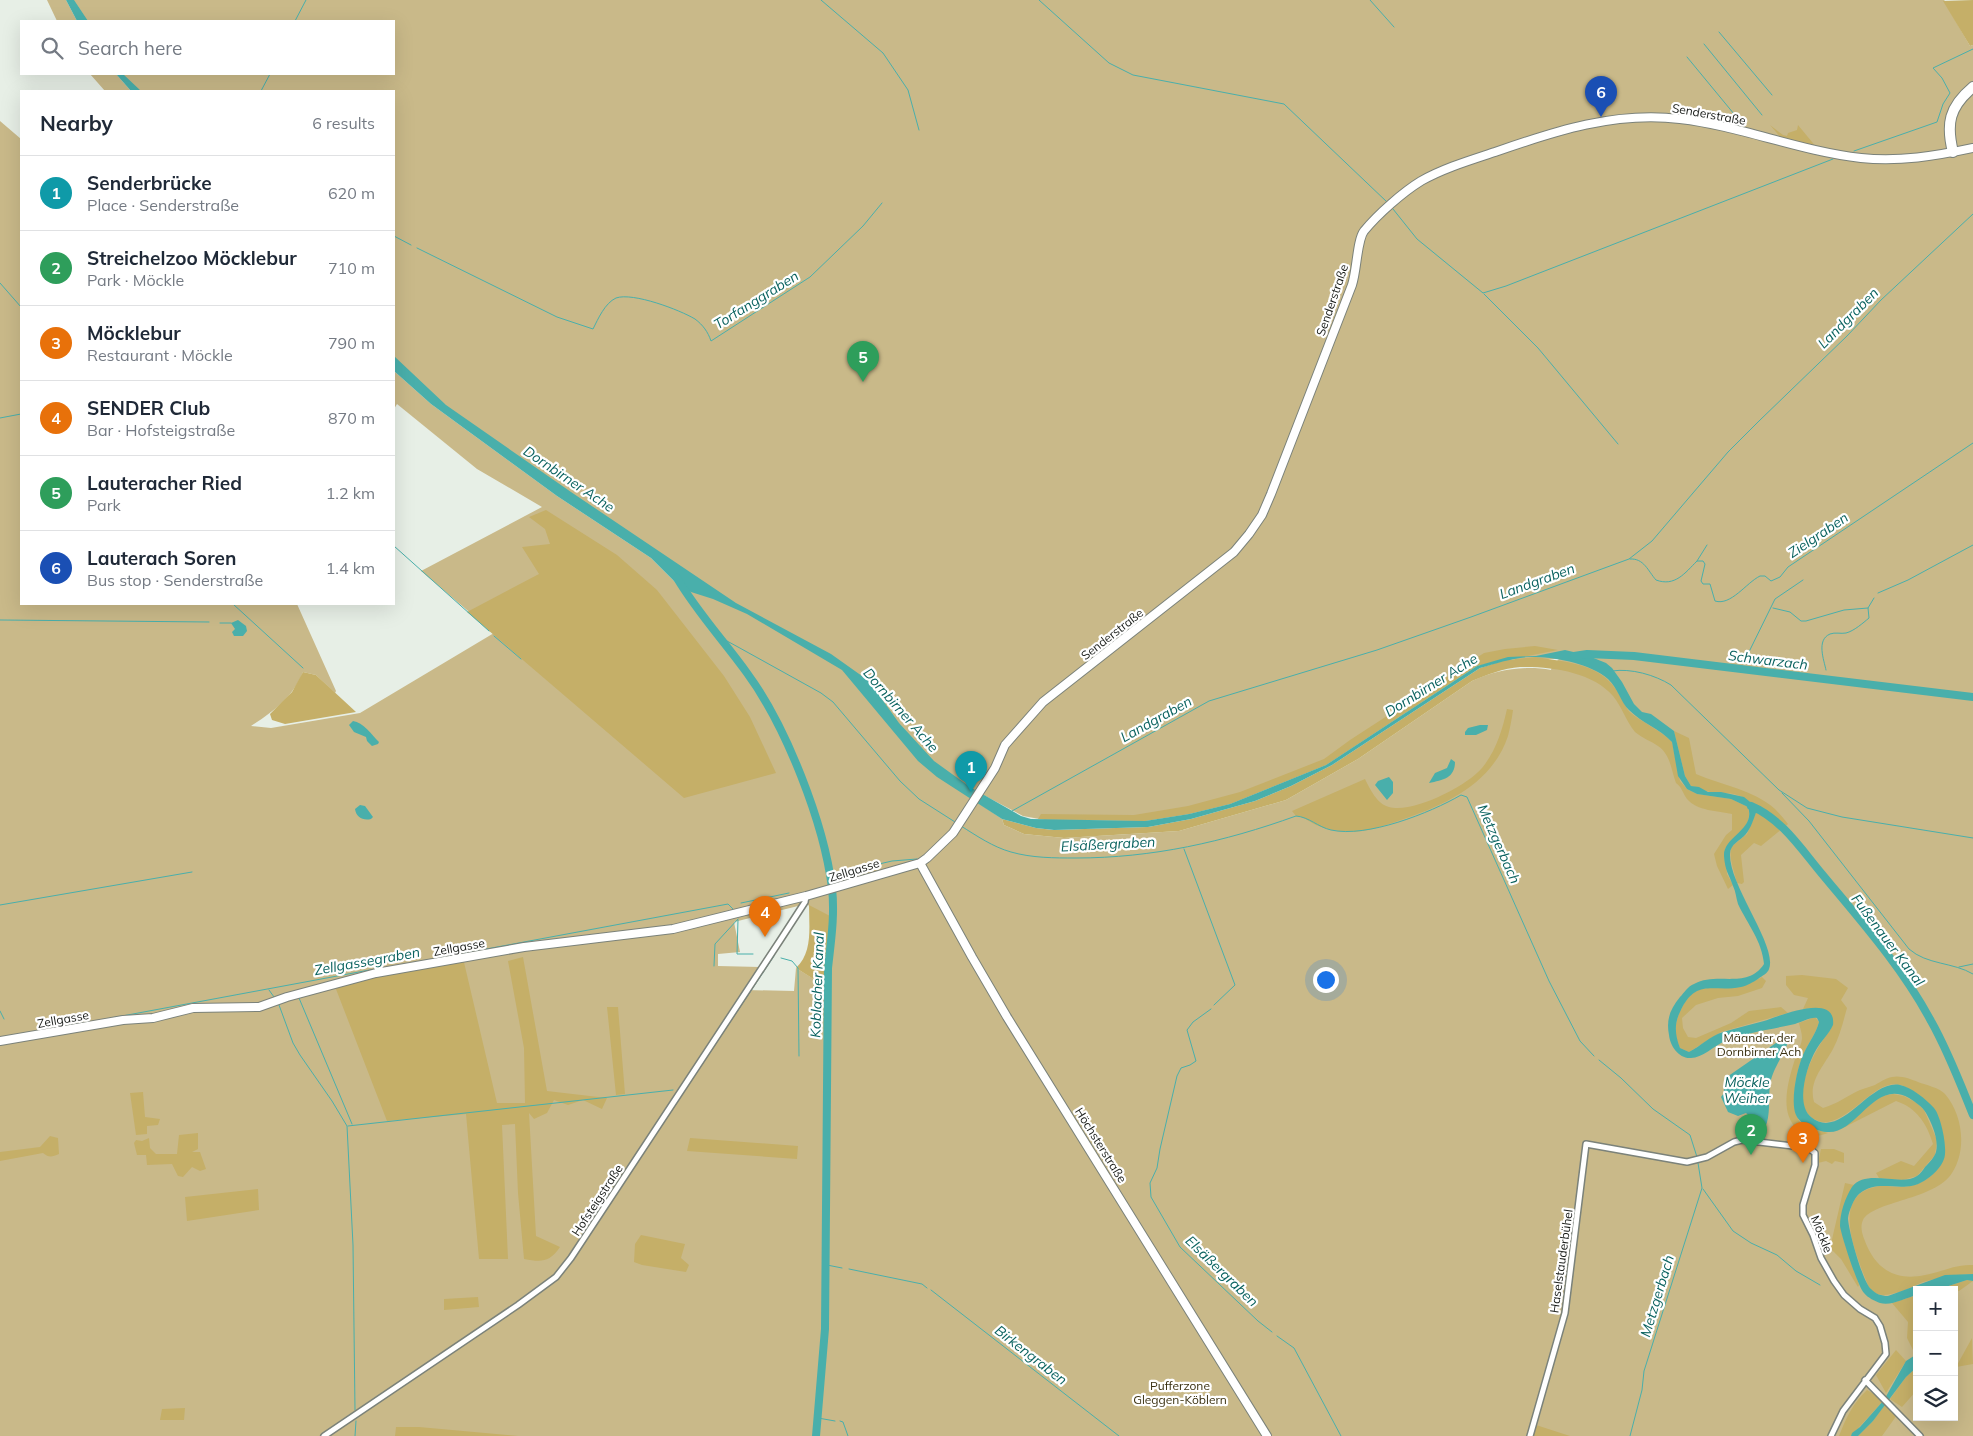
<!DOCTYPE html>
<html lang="en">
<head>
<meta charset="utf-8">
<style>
	:root { --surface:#fff; --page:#f6f6f7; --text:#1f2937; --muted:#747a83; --line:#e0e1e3; --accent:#4a77ea }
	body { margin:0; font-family:Mulish,sans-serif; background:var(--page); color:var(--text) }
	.controls { position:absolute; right:15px; bottom:15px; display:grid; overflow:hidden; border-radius:0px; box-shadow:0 5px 20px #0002 }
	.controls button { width:45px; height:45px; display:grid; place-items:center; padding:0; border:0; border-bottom:1px solid var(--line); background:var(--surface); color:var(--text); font:25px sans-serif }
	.you { position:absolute; left:1325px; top:979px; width:18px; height:18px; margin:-12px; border:4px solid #fff; border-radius:50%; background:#1a73e8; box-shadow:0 0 0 8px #1a73e833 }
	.badge { display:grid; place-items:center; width:32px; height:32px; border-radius:50%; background:var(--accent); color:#fff; font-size:16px; font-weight:700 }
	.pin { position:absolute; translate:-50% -41px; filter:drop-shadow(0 1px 2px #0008) }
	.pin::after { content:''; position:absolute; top:26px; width:18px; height:15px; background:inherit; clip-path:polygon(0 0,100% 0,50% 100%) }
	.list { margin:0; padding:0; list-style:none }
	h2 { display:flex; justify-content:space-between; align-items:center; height:65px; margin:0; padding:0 20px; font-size:21px }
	h2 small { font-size:16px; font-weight:400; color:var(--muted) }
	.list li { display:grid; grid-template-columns:32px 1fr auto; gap:15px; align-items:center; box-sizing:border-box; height:75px; padding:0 20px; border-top:1px solid var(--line) }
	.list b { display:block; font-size:19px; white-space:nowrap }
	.list p { margin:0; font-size:16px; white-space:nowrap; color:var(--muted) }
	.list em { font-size:16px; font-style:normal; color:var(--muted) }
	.icon { flex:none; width:28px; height:28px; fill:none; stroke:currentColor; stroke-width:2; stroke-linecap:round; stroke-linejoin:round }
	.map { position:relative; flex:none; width:1973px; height:1436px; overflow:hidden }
	.search { position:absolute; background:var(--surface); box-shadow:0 5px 20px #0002; left:20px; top:20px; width:375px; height:55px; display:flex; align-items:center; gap:12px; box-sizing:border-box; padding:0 18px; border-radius:0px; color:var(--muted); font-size:19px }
	.panel { position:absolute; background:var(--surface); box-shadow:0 5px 20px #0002; left:20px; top:90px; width:375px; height:515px; border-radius:0px }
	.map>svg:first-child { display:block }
</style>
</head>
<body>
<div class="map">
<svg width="1973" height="1436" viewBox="0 0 1973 1436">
	<rect width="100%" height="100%" fill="#e7efe6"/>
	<!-- green -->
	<path fill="#c9b989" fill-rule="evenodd" d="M47 0H66L77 21H57Z
		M69 0H1945L1944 1 1970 46 1973 45V1436H1270L1051 1084 965 941 922 863 921 867 968 954 1018 1039 1137 1231 1136 1232 1157 1267H1160L1265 1436H0V121L21 139V604H297L336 691 335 693 316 675 303 672C293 697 273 712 251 726L271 728 360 713 494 633 421 571 542 507 477 469 397 404 394 409V371L431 404 557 496 651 558 677 584 681 586 685 582 635 540 434 402 394 363V91H134L117 74H394V21H81ZM1674 116 1716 122 1816 148 1815 153 1734 132 1677 121ZM1497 659H1559L1552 666 1551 670C1524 665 1496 670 1472 681L1358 759 1286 800 1179 831 1064 838 1024 834 1004 825 1002 819 967 795 972 789 1023 816 1045 820 1145 821 1189 814 1230 804 1326 765 1477 666ZM806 904 828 916 825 986 796 968 794 991 746 990 760 967 718 966V954L740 952 734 922ZM695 1065H696L557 1279 573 1251ZM1917 1290H1954V1417H1917Z
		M90 74H116L131 91H105Z"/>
	<!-- forest -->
	<path fill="#c5af68" d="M1973 0V45L1970 46 1943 1Z
		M1770 125 1783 135 1787 136 1788 133 1797 130 1798 125 1817 148 1782 139Z
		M546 510 617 555 657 590 724 676 750 717 776 773 684 798 467 612 539 574 522 547 550 544 545 529 529 517Z
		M1535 646 1558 650 1477 666 1326 765 1230 804 1189 814 1145 821 1038 819 1041 814 1134 815 1188 806 1240 792 1324 759 1350 740 1484 653 1505 649Z
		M1536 657C1559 661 1592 663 1609 681 1618 689 1622 701 1628 710 1637 720 1661 730 1672 742L1680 781 1687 789 1697 794 1731 799 1748 807C1754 827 1734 835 1725 849L1727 874 1733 885 1728 889 1717 866 1714 854 1726 835 1732 830V814C1718 811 1697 811 1687 799 1683 794 1682 787 1676 783 1671 770 1671 755 1658 746 1651 741 1642 738 1635 732 1626 721 1622 707 1613 696 1593 672 1550 666 1520 667 1504 668 1486 675 1472 681L1358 759 1286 800 1179 831 1064 838 1024 834 1004 825 1002 819 1036 828 1053 830 1148 827 1191 819 1255 801 1291 786 1332 765 1480 668 1505 660Z
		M303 672 316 675 356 712 285 724 272 720 270 714 292 692Z
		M1507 709 1513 710C1512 718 1510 728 1508 736 1492 784 1445 805 1401 820 1383 826 1365 833 1346 832 1336 831 1325 829 1316 825 1308 821 1305 817 1296 816L1292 811 1365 779C1370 789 1377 804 1389 807 1412 814 1467 786 1482 768 1496 751 1502 731 1507 709Z
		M1674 731 1689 738 1696 774C1722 785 1754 790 1775 809 1780 814 1784 819 1788 824L1761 846 1754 843 1741 855 1744 882 1742 884 1737 883C1734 871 1729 859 1731 847L1747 834 1757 810C1742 791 1732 794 1710 792 1704 791 1698 787 1691 786L1685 776Z
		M809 905 830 916 826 987 796 968C813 952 809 927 809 905Z
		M523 957 547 1091 607 1098 602 1109 583 1100 568 1105 554 1100 547 1113 534 1119 529 1113 536 1236 560 1247C549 1263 541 1262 524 1259L518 1193 515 1124 502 1125 508 1259H479L466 1114 387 1121 334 984 463 958 497 1103H525L524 1048 508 961Z
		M1802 975 1836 979 1848 988 1841 1000 1847 1008C1843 1022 1840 1036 1833 1049 1824 1066 1808 1081 1814 1102L1823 1108C1837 1104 1847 1096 1860 1090 1865 1088 1870 1087 1875 1085 1880 1082 1886 1078 1892 1077 1900 1075 1911 1079 1918 1082 1926 1085 1940 1088 1945 1094 1963 1115 1967 1150 1952 1173 1935 1200 1873 1201 1863 1220 1859 1229 1864 1238 1867 1246 1878 1271 1898 1281 1925 1275 1942 1272 1955 1264 1973 1265V1274H1968C1953 1276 1937 1278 1923 1282 1915 1285 1907 1290 1899 1292 1886 1296 1872 1298 1867 1283 1856 1254 1828 1193 1880 1186 1886 1185 1892 1187 1898 1187 1913 1188 1929 1181 1937 1169 1945 1158 1946 1150 1943 1137 1939 1114 1936 1108 1916 1095 1911 1091 1906 1086 1900 1085 1876 1079 1855 1117 1828 1122 1821 1123 1813 1120 1808 1114 1791 1092 1816 1047 1831 1029L1811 1008 1803 1009 1808 998 1794 995 1786 985V976Z
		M1762 977 1766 981 1762 988 1738 996 1718 998 1696 1005 1682 1018 1683 1028 1688 1037 1696 1038 1731 1023 1749 1011 1781 1007 1788 1013 1721 1032 1689 1052 1680 1048C1675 1037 1674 1026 1679 1014 1682 1007 1687 997 1694 992 1703 986 1714 988 1725 988 1737 988 1751 983 1762 977Z
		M607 1007H618L625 1094 616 1095Z
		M1815 1017 1819 1022C1816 1033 1809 1042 1804 1053 1796 1068 1788 1113 1802 1124 1809 1129 1820 1130 1828 1133 1817 1137 1806 1138 1797 1129 1778 1111 1789 1078 1796 1056 1798 1051 1802 1043 1802 1038 1802 1033 1800 1028 1799 1023Z
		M143 1092 145 1117 160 1119 158 1125 147 1126V1134L136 1135 130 1093Z
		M1893 1094 1904 1096 1917 1103 1924 1110 1937 1140 1936 1148 1935 1155 1917 1176 1903 1180 1879 1178 1876 1173 1901 1161 1914 1166 1933 1144C1927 1124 1917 1108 1896 1101L1839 1130 1881 1096Z
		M198 1133V1149L192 1152H200L206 1169 200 1171 192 1167 183 1177 178 1176 172 1164 147 1165 146 1155H137L134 1143 136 1140 142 1141 149 1138 150 1148 156 1154H177L179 1135Z
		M50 1136 58 1138 59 1154C52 1157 49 1158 43 1153L0 1161V1152L40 1147Z
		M690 1138 798 1146 797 1159 687 1151Z
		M1821 1149H1834L1844 1153V1163L1835 1161 1832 1164 1826 1161 1818 1163Z
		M1845 1183 1854 1185C1828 1228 1848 1243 1859 1285L1858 1287 1841 1259 1830 1248Z
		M258 1189 259 1210 187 1221 185 1197Z
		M641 1235 685 1244 681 1258 689 1265 686 1272 642 1265 634 1262 635 1244Z
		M1967 1280 1973 1281 1959 1291 1954 1292V1290H1936Z
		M1917 1295V1354H1915L1907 1338 1908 1322 1892 1303Z
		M478 1297 479 1307 444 1310V1299Z
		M1972 1338 1973 1364 1956 1367Z
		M1896 1350 1906 1361 1886 1393 1876 1375Z
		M1917 1367V1390L1902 1407 1890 1399 1906 1377Z
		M1867 1390 1884 1400 1851 1436H1839C1846 1418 1853 1403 1867 1390Z
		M1886 1403 1897 1415 1882 1436H1858L1873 1421Z
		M185 1408 184 1420H160L162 1409Z
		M1536 1425 1570 1436H1533Z
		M396 1427H419L518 1436H395Z"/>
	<!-- water -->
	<path fill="#49afab" d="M66 0H74L88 21H77Z
		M116 74H123L141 91H131Z
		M394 356 446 405 571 492 736 603 831 654 869 681 899 723 934 761 970 787 1021 816 1031 819 1145 821 1189 814 1230 804 1326 765 1477 666 1508 657 1536 656 1565 650 1586 655 1606 663 1612 668 1622 682 1634 704 1642 712 1651 714 1674 731 1685 776 1691 786 1699 787 1708 792H1721L1744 797 1760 810H1757C1754 818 1751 828 1746 834 1740 841 1730 844 1730 854 1729 886 1778 946 1769 969 1768 973 1762 976 1758 979 1753 982 1747 986 1741 987 1713 993 1696 977 1680 1012 1674 1024 1675 1035 1680 1048L1689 1052C1701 1046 1710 1036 1723 1032 1736 1028 1750 1025 1764 1021 1777 1017 1837 991 1833 1025 1829 1034 1821 1041 1816 1050 1807 1065 1795 1104 1811 1117 1841 1142 1869 1079 1900 1085 1911 1087 1926 1099 1934 1108 1941 1116 1948 1149 1944 1159 1941 1168 1932 1176 1924 1181 1901 1195 1880 1177 1859 1194 1854 1198 1849 1211 1848 1218 1848 1229 1863 1283 1871 1289 1876 1294 1881 1296 1888 1296L1945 1275 1973 1274V1281L1967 1280 1936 1290H1917V1295C1905 1298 1892 1306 1880 1303 1875 1301 1868 1298 1864 1293 1858 1287 1841 1235 1840 1226 1840 1213 1845 1198 1852 1187 1866 1168 1901 1187 1917 1176 1920 1174 1923 1170 1925 1167 1929 1163 1934 1158 1936 1152 1939 1139 1932 1124 1926 1113 1922 1106 1915 1102 1909 1098 1874 1078 1857 1135 1827 1132 1823 1132 1817 1130 1813 1128 1806 1125 1799 1122 1796 1115 1790 1102 1797 1068 1803 1055 1808 1043 1816 1034 1819 1022L1817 1018C1810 1017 1802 1022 1795 1024 1774 1029 1744 1033 1725 1041 1714 1046 1702 1058 1691 1058 1679 1059 1670 1046 1669 1035 1666 1020 1670 1009 1680 997 1684 993 1688 986 1694 984 1717 971 1747 990 1764 964 1762 941 1748 925 1738 904 1736 898 1736 892 1733 886 1729 874 1725 871 1724 856 1723 836 1756 830 1748 807L1731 799 1697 794 1687 789 1678 776 1672 742C1660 729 1642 723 1629 710 1621 703 1618 688 1608 679 1591 664 1559 658 1536 657 1517 656 1498 663 1480 668L1332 765 1291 786 1255 801 1191 819 1148 827 1054 830 1036 828 1002 819 937 777 918 761 842 670 747 614 713 599 691 592 677 584 651 558 557 496 431 404 394 371Z
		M238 620 246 626 247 631 243 636H234L232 632 235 629 231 623Z
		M353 721C363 722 372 735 379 742L378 744 372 746 367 741 366 737 354 732 349 725Z
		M1480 725H1488L1487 730 1476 735H1465V732L1468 728Z
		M1451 759 1455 762C1455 778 1443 780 1429 783L1435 773 1447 768Z
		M1389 777 1393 782V793L1387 800 1375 785 1378 781Z
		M360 805 365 806 373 817 371 819C363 821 356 817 355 809Z
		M1786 1040 1788 1042C1783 1057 1772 1069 1770 1085 1768 1099 1771 1115 1765 1128L1764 1130 1746 1113 1738 1116 1728 1112 1721 1097 1724 1093V1079L1776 1043Z
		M1917 1354V1367L1906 1377 1873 1421 1858 1436H1851L1852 1433 1860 1427 1884 1400 1906 1361Z"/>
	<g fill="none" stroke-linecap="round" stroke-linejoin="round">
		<!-- stream -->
		<path stroke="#49afab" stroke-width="1" d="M821 0 883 53 908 90 919 130
			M1039 0 1109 63 1133 75 1284 104 1387 202
			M1370 0 1394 27
			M295 21 306 0
			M1719 32 1772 95
			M1704 44 1762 115
			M1687 57 1739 120
			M261 91 270 74
			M1854 151 1937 122 1943 104 1950 93 1942 78 1933 68 1973 49
			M1393 209 1417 239 1483 293 1506 286 1833 159
			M394 236 411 245
			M417 248 557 317 593 329C598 319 605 303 616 298 633 292 680 310 695 319 703 325 708 332 711 341L810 277 863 226 882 203
			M0 283 21 307
			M1484 294 1538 348 1618 444
			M0 418 21 414
			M394 546 489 631
			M1630 559C1644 558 1648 571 1656 580 1675 587 1685 573 1697 561H1703L1705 564 1701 581 1703 584H1710L1715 601C1731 606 1746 583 1760 576H1765L1771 581 1780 577 1788 567 1973 443
			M1697 561 1707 545
			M1878 593 1908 580 1973 545
			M233 604 303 668
			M1773 608 1790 612 1801 621H1806L1844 610 1868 608
			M0 620 209 622
			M220 623H231
			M494 636 521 659
			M723 642 727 641 738 647 821 693 833 702 900 781 919 799 955 822
			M1745 660 1775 599 1803 580
			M1741 669 1742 666
			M1826 670C1824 660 1816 640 1830 634 1835 632 1841 634 1846 633 1854 631 1863 623 1869 618L1868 608 1874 598
			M1612 671C1631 668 1655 675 1671 685L1779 790 1807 808 1842 817 1973 838
			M1827 677 1828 679
			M1782 793 1809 821 1909 949C1927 965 1953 962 1973 974
			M1012 811 1209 701 1377 650 1471 617 1629 559 1652 541 1728 452 1759 421 1847 336 1881 300 1973 214
			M961 826C977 836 993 847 1011 852 1032 858 1054 858 1076 858 1152 858 1224 842 1296 816 1309 817 1318 827 1331 830 1367 838 1430 813 1461 795L1467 797 1549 981 1580 1041 1594 1056
			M1184 849 1235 985 1214 1005
			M862 868 892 861 917 859
			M741 903 789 893
			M0 905 192 872
			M738 920 737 954H753
			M781 958 792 961 798 968 799 1056
			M714 966 715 944 738 919
			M1959 967 1973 964
			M379 969 728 904 734 910
			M269 990 274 997
			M299 998 352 1124
			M279 1005 293 1043 300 1055 332 1101 347 1126 353 1245 355 1410
			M1211 1009 1193 1022 1187 1030 1196 1061 1190 1065 1181 1068 1177 1076 1160 1149 1157 1168 1150 1183 1151 1197 1180 1247 1258 1321 1272 1332
			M0 1011 4 1019
			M106 1019 375 969
			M1599 1060 1621 1078 1653 1109 1690 1135 1697 1157
			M685 1090 774 956
			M348 1126 673 1090
			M652 1140 680 1098
			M1703 1189 1733 1231 1751 1243 1777 1255 1796 1271 1820 1285
			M598 1221 611 1202
			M827 1265 842 1268
			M849 1269 922 1284 927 1288
			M931 1290 1119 1436
			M532 1298 559 1278 586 1239
			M1277 1336 1294 1348 1341 1436
			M818 1418 835 1421
			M840 1421 843 1422 848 1436
			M355 1436 356 1421
			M1630 1436 1642 1390 1644 1371 1702 1188 1698 1163"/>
		<!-- river -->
		<path stroke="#49afab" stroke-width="8" d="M677 578C697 612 724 641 747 673 786 726 824 823 832 888 835 915 831 941 828 968L825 1329 816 1436
			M1574 656 1587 654 1634 656 1973 697
			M1751 806C1782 819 1801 849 1822 874 1861 921 1902 967 1931 1021 1948 1051 1960 1083 1973 1115"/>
		<!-- minor casing -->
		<g stroke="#7b827a" stroke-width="8">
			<path id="minor" d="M1865 1380 1920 1436
				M324 1436 518 1305 556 1277 571 1258 781 939 805 902 806 896
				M1530 1436 1565 1313 1586 1144 1687 1162 1707 1157 1734 1142 1742 1140 1801 1147 1810 1149 1815 1153V1165L1803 1205V1215L1813 1235 1821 1258 1834 1281 1844 1295 1860 1309 1875 1318 1880 1326 1885 1343 1886 1354 1843 1411 1831 1436"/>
		</g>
		<!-- secondary casing -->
		<g stroke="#7b827a" stroke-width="10">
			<path id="secondary" d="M920 863 972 957 1007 1017 1267 1436
				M0 1041 123 1020 153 1018 193 1008 259 1007 287 997 376 973 524 947 673 929 806 896 920 863 927 858 953 833 995 768 1005 745 1043 702 1234 552 1249 534 1262 515 1271 494 1352 285C1357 270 1357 240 1364 231 1378 214 1403 192 1421 181 1444 168 1471 160 1495 152 1555 131 1616 111 1680 119 1741 126 1799 151 1861 158 1899 162 1936 156 1973 148"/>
		</g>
		<!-- motorway casing -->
		<g stroke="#7b827a" stroke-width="12">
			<path id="motorway" d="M1953 152C1946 124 1949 107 1973 87"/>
		</g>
		<!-- minor -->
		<use href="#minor" stroke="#fff" stroke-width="5"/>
		<!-- secondary -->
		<use href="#secondary" stroke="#fff" stroke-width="8"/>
		<!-- motorway -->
		<use href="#motorway" stroke="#fff" stroke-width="10"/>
	</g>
	<g text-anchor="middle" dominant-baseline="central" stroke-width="4.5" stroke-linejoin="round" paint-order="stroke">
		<!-- street labels -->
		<g font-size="12" fill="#171a17" stroke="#fff">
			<text transform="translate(1709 114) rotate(10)">Senderstraße</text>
			<text transform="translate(1332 300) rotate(-71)">Senderstraße</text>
			<text transform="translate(1112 634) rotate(-38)">Senderstraße</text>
			<text transform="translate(854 870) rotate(-17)">Zellgasse</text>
			<text transform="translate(459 947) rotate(-10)">Zellgasse</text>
			<text transform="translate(63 1019) rotate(-10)">Zellgasse</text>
			<text transform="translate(1101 1145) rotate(58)">Höchsterstraße</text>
			<text transform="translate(597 1200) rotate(-57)">Hofsteigstraße</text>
			<text transform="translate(1822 1234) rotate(68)">Möckle</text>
			<text transform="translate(1561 1261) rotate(-82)">Haselstauderbühel</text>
		</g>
		<!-- park labels -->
		<g font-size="12" fill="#392f0f" stroke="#fff">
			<text x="1759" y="1037">Mäander der<tspan x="1759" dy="14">Dornbirner Ach</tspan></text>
			<text x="1180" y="1385">Pufferzone<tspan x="1180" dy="14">Gleggen-Köblern</tspan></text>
		</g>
		<!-- water labels -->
		<g font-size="14" font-style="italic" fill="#0b6360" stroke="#fff">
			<text transform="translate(756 300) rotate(-32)">Torfanggraben</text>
			<text transform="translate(1848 318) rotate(-45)">Landgraben</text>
			<text transform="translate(569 479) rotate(34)">Dornbirner Ache</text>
			<text transform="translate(1818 535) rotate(-34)">Zielgraben</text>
			<text transform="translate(1537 581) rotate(-20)">Landgraben</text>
			<text transform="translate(1768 660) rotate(7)">Schwarzach</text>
			<text transform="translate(1431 685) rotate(-32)">Dornbirner Ache</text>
			<text transform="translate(901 710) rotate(49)">Dornbirner Ache</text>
			<text transform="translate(1156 719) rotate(-29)">Landgraben</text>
			<text transform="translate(1108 844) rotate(-3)">Elsäßergraben</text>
			<text transform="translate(1499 844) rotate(66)">Metzgerbach</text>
			<text transform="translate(1888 940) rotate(53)">Fußenauer Kanal</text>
			<text transform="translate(367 961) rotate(-10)">Zellgassegraben</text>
			<text transform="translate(817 985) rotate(-88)">Koblacher Kanal</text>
			<text x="1747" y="1082">Möckle<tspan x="1747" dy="16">Weiher</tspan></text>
			<text transform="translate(1222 1271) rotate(44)">Elsäßergraben</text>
			<text transform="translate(1657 1296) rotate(-73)">Metzgerbach</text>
			<text transform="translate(1031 1355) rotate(38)">Birkengraben</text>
		</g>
	</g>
</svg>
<div class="controls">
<button>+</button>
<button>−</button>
<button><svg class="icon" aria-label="layers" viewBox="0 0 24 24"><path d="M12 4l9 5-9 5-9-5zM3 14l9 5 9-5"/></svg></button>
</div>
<div class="you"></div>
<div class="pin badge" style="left:971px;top:792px;background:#0f9aa8">1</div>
<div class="pin badge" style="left:1751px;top:1155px;background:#2e9e5b">2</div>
<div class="pin badge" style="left:1803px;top:1163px;background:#e8710a">3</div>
<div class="pin badge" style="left:765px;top:937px;background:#e8710a">4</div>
<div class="pin badge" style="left:863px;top:382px;background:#2e9e5b">5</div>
<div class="pin badge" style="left:1601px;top:117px;background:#1a4fb4">6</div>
<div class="search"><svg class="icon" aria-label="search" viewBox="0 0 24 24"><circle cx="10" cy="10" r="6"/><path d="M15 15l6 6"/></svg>Search here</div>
<section class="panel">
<h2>Nearby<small>6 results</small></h2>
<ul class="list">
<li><span class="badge" style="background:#0f9aa8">1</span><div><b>Senderbrücke</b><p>Place · Senderstraße</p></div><em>620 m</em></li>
<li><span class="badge" style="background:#2e9e5b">2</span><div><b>Streichelzoo Möcklebur</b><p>Park · Möckle</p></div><em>710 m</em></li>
<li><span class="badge" style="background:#e8710a">3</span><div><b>Möcklebur</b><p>Restaurant · Möckle</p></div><em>790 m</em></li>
<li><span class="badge" style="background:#e8710a">4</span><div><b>SENDER Club</b><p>Bar · Hofsteigstraße</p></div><em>870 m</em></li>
<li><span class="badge" style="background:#2e9e5b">5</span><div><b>Lauteracher Ried</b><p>Park</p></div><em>1.2 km</em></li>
<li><span class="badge" style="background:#1a4fb4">6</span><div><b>Lauterach Soren</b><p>Bus stop · Senderstraße</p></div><em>1.4 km</em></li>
</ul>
</section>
</div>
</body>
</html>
